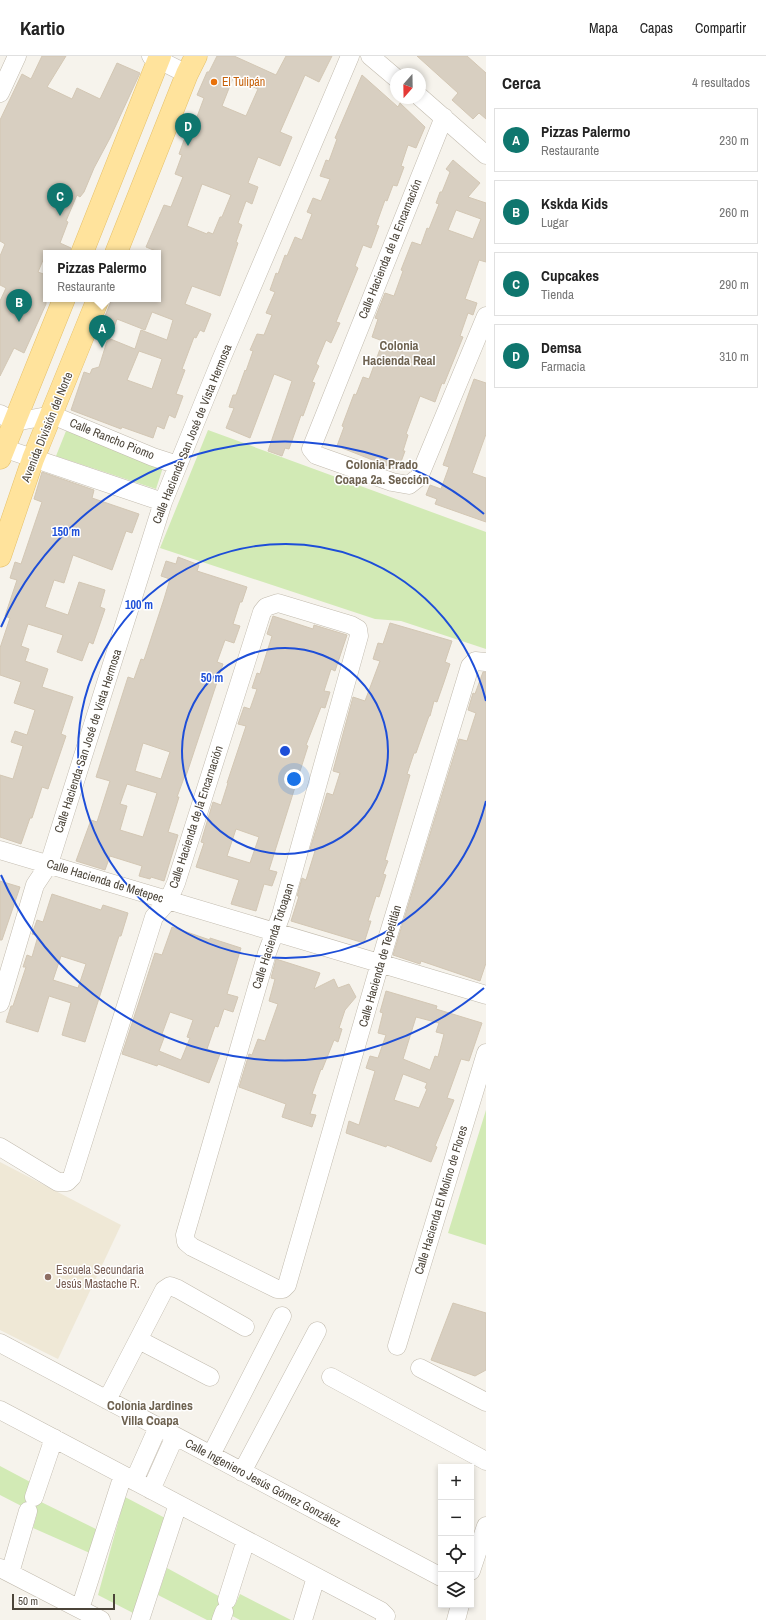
<!DOCTYPE html>
<html lang="es">
<head>
<meta charset="utf-8">
<style>
	:root { --surface:#fff; --page:#f2f2f2; --text:#222; --muted:#767676; --line:#e0e0e0; --accent:#0f766e }
	body { margin:0; font-family:"Archivo Narrow",sans-serif; background:var(--page); color:var(--text) }
	.controls { position:absolute; right:12px; bottom:12px; display:grid; overflow:hidden; border-radius:0px; box-shadow:0 2px 6px #0003 }
	.controls button { width:36px; height:36px; display:grid; place-items:center; padding:0; border:0; border-bottom:1px solid var(--line); background:var(--surface); color:var(--text); font:20px sans-serif }
	.compass { position:absolute; left:390px; top:12px; width:36px; height:36px; border-radius:50%; background:var(--surface); box-shadow:0 2px 6px #0003; rotate:200deg }
	.scale { position:absolute; left:12px; bottom:10px; width:103px; box-sizing:border-box; padding-left:4px; border:2px solid #4b4439; border-top:0; font-size:11px; line-height:14px; white-space:nowrap; color:#4b4439; -webkit-text-stroke:3px #fff; paint-order:stroke }
	.you { position:absolute; left:294px; top:723px; width:14px; height:14px; margin:-10px; border:3px solid #fff; border-radius:50%; background:#1a73e8; box-shadow:0 0 0 6px #1a73e833 }
	.badge { display:grid; place-items:center; width:26px; height:26px; border-radius:50%; background:var(--accent); color:#fff; font-size:13px; font-weight:700 }
	.pin { position:absolute; translate:-50% -33px; filter:drop-shadow(0 1px 2px #0008) }
	.pin::after { content:''; position:absolute; top:21px; width:14px; height:12px; background:inherit; clip-path:polygon(0 0,100% 0,50% 100%) }
	.popup { position:absolute; left:43px; top:194px; width:118px; height:52px; box-sizing:border-box; display:grid; place-content:center; border-radius:0px; background:var(--surface); filter:drop-shadow(0 1px 3px #0005); font-size:13px; white-space:nowrap; color:var(--muted) }
	.popup b { font-size:15px; color:var(--text) }
	.popup::after { content:''; position:absolute; left:50%; top:100%; margin-left:-8px; border:8px solid transparent; border-top-color:var(--surface) }
	.list { margin:0; padding:0; list-style:none }
	h2 { display:flex; justify-content:space-between; align-items:center; height:52px; margin:0; padding:0 16px; font-size:17px }
	h2 small { font-size:13px; font-weight:400; color:var(--muted) }
	.list li { display:grid; grid-template-columns:26px 1fr auto; gap:12px; align-items:center; box-sizing:border-box; height:64px; margin:0 8px 8px; padding:0 8px; border:1px solid var(--line); border-radius:0px }
	.list b { display:block; font-size:15px; white-space:nowrap }
	.list p { margin:0; font-size:13px; white-space:nowrap; color:var(--muted) }
	.list em { font-size:13px; font-style:normal; color:var(--muted) }
	.icon { flex:none; width:22px; height:22px; fill:none; stroke:currentColor; stroke-width:2; stroke-linecap:round; stroke-linejoin:round }
	.map { position:relative; flex:none; width:486px; height:1564px; overflow:hidden }
	header { display:flex; align-items:center; gap:24px; box-sizing:border-box; height:56px; padding:0 20px; background:var(--surface); border-bottom:1px solid var(--line) }
	header strong { font-size:19px }
	nav { display:flex; gap:22px; margin-inline-start:auto; font-size:14px }
	main { display:flex }
	aside { flex:1; background:var(--surface) }
	.map>svg:first-child { display:block }
</style>
</head>
<body>
<header>
<strong>Kartio</strong>
<nav><a>Mapa</a><a>Capas</a><a>Compartir</a></nav>
</header>
<main>
<div class="map">
<svg width="486" height="1564" viewBox="0 0 486 1564">
	<rect width="100%" height="100%" fill="#f6f3ec"/>
	<!-- education -->
	<path fill="#efe8d6" d="M0 1106 121 1169 58 1303 0 1274Z"/>
	<!-- green -->
	<path fill="#d2eab5" d="M208 374 486 476V593L401 565 375 563 160 492Z
		M66 375 165 405 156 433 56 400Z
		M486 1054V1189L448 1177Z
		M0 1410 34 1428 31 1441 100 1475 92 1498 33 1472 37 1458 0 1439Z
		M125 1441 167 1463 137 1559 98 1539Z
		M167 1512 235 1549 240 1538 291 1564H240L221 1554 217 1564H207L158 1539Z"/>
	<!-- building -->
	<path fill="#d8cfc1" stroke="#d3c7b4" fill-rule="evenodd" d="M42 0H66L47 31 72 43 77 32 100 43 117 7 140 17 110 82 94 112 84 136 80 141 77 139 66 165 68 166 60 187 71 192 70 197H46L38 216 46 219V248L24 297 14 292 0 320V245L6 232 0 229V200L5 188 0 185V64L22 18 31 23Z
		M217 0H234L276 19 286 0H332L319 26 305 19 280 76 292 81 280 110 258 101 248 127 258 131 252 148 246 145 238 167 242 169 236 186 238 187 220 240 192 230 185 248 211 258 204 276 200 274 196 282 194 281 182 313 185 314 176 338 183 340 175 362 169 359 164 373 157 370 153 382 122 371 121 373 71 354 84 316 90 318 92 313 99 311 108 282 135 293 141 274 167 284 173 264 152 256 145 274 117 263 110 282 98 277 112 243H158V197H155L156 195 146 191 164 149 171 151 183 121 175 118 182 99 179 98 184 84 186 85 189 76 191 77 204 42 197 39 207 16H209ZM233 22 258 33 246 60 222 50ZM202 128 231 139 222 161H220L213 178 208 176 207 178 187 170ZM139 295 162 303 152 333 127 324Z
		M417 0H467L486 17V63L479 57 473 63 452 44 458 37Z
		M362 19 398 51 400 47 425 71 416 92 408 89 401 110 404 111 397 130 393 129 387 145 385 144 376 169 379 170 371 192 363 189 355 210 358 212 336 266 340 267 331 287 326 284 316 308 319 310 312 326 315 327 303 360 301 359 289 393 285 392 282 400 268 395 292 325 274 318 250 382 226 372 234 352 229 351 233 339H236L245 314 246 315 253 295 250 294 257 278 264 279 272 259 266 257 275 236 270 234 276 217 278 218 285 199 287 200 295 181 302 184 312 158 307 156 313 142 321 145 330 123 320 120 326 104 329 105 337 83 335 82Z
		M453 104 480 127 468 141 486 147V206L479 204 465 243 477 247 473 259 468 257 460 280 463 281 444 328 442 327 435 346 420 340 406 378 408 379 403 395H405L398 414 337 390 344 371 342 370 354 338 356 339 363 321 369 323 383 285 372 281 378 263 375 262 385 237 394 240 403 215 401 214 412 186 421 189 427 172 429 173 439 148 436 147 440 136H442L450 116 446 113ZM456 154 481 163 473 183 448 174Z
		M474 323 486 327V378L472 417 486 422V466L435 448 437 443 426 439 430 429 441 433 449 411 443 409Z
		M42 416 94 434 92 442 139 458 132 477 126 475 112 514 73 499 64 527 54 524 45 551 68 559 79 526 105 534 100 551 105 553 93 588 89 586 82 605 57 596 63 579 28 568 21 590 29 593 25 605 48 613 42 631 73 641 61 678 66 680 48 733 42 731 32 762H30L21 788 0 781V719L13 723 23 690 11 686 15 675 27 679 35 654 14 647 21 626 0 619V592L10 562 5 560 17 524 10 522 15 506 21 508 42 446 34 443Z
		M178 501 199 509 197 515 247 531 242 546H240L233 568 240 570 234 587 225 584 217 606 223 608 186 720 185 719 177 741H179L168 776 178 779 164 825 151 821 150 823 139 820 142 810 110 800 105 814 76 805 91 764 97 766 110 725 96 721 128 621 134 623 141 603 144 604 164 543 170 523 161 520 166 505 176 508ZM143 687 170 696 161 723 135 715ZM127 728 157 737 143 781 120 774 127 750 120 748Z
		M273 560 313 573 314 569 347 579 335 615 331 613 324 635 330 636 325 652 321 651 306 689 308 690 301 712 269 814 277 816 272 830 264 828 256 855 231 848 239 824 196 811 204 787 201 786 213 746 221 749 228 727H227L246 670 238 668 244 651 250 653 257 633 252 632 257 617 260 618 272 580 267 578ZM236 773 259 781 250 807 227 800Z
		M390 567 452 585 445 606 450 608 444 626 437 646 434 645 430 660H429L416 697H414L407 718 410 719 385 804 388 805 383 818 386 819 379 841 376 840 368 865H371L364 887 291 865 299 840H297L302 822 306 824 315 795 310 793 327 737 333 739 340 717 333 715 353 641 365 645 380 605 373 603 378 587 383 588Z
		M483 616H486V907L480 925 421 905 420 908 393 899 459 683 467 685 476 657 468 654 473 637 475 638Z
		M0 825 20 831 2 884H0Z
		M52 838 101 854 103 849 128 857 121 880H119L85 986 62 979 71 947 49 940 38 976 6 966 11 950H13L26 911H23L27 899 32 901 38 880 32 878 37 864 43 866ZM61 900 86 908 78 932 53 924Z
		M172 871 210 884V882L241 892 227 938 238 941 233 956 224 953 218 971 215 970 207 993 220 998 209 1027 158 1008 157 1010 122 998 155 897 162 899ZM170 956 193 964 187 981 190 982 181 1004 159 995 165 979 162 978Z
		M276 903 320 917 314 933 334 923 338 932 349 928 356 941 345 954 339 972 342 973 338 986 334 984 322 1014 321 1013 312 1038 316 1039 310 1058 316 1059 312 1071 282 1061 286 1048 239 1031 249 998 252 999 258 983 265 985 278 948 269 945 275 923 271 922Z
		M386 935 437 950 436 953 482 967 469 1005 461 1003 447 1042 454 1044 435 1090 437 1091 431 1106 387 1089 386 1091 346 1077 349 1065 359 1069 375 1015 366 1012 370 1000 378 1002 386 979 378 977 383 957 380 956ZM416 961 439 967 436 976 444 978 438 1001 435 1000 430 1014 403 1003ZM403 1018 427 1027 425 1032 427 1033 419 1052 394 1044Z
		M453 1247 486 1257V1314L475 1320 431 1304Z"/>
	<g fill="none" stroke-linecap="round" stroke-linejoin="round">
		<!-- minor casing -->
		<g stroke="#c2bbae" stroke-width="19">
			<path id="minor" d="M151 0 187 18
				M370 0 396 22
				M0 37 17 0
				M420 41 486 99
				M444 61 311 393 316 399 392 426 409 429 419 421 486 260
				M0 358 15 366 52 359 153 401 178 409
				M0 391 163 446
				M0 794 486 939
				M0 947 35 829 49 808 163 446 220 306 350 0
				M0 1091 58 1126H67L72 1121 154 861 168 845 176 827 262 556 266 551 278 547 351 569 358 573 359 580 281 859 267 897 185 1179 186 1186 192 1191 277 1233H283L287 1229 385 890 470 610 475 605 486 606
				M139 1284 210 1321
				M0 1287 441 1521
				M397 1290 486 997
				M420 1312 486 1346
				M331 1321 486 1405
				M107 1344 164 1234 170 1230 178 1233 245 1271
				M0 1354 381 1555 386 1560 385 1564
				M211 1399 282 1260
				M242 1416 317 1275
				M134 1425 158 1371
				M151 1434 175 1380
				M34 1441 54 1382
				M0 1512 101 1564
				M471 1515 486 1470
				M10 1517 28 1455
				M227 1544 246 1484
				M80 1553 123 1419
				M140 1564 178 1448
				M221 1564 224 1556
				M303 1564 316 1521
				M456 1564 460 1549"/>
		</g>
		<!-- major casing -->
		<g stroke="#e6c16a" stroke-width="23">
			<path id="major" d="M82 197 160 0
				M116 197 187 18 196 0
				M0 402 64 243
				M0 500 33 403 98 243"/>
		</g>
		<!-- minor -->
		<use href="#minor" stroke="#fff" stroke-width="18"/>
		<!-- major -->
		<use href="#major" stroke="#ffe39c" stroke-width="22"/>
	</g>
	<!-- distance rings -->
	<g fill="none" stroke="#1d4ed8" stroke-width="2">
		<circle cx="285" cy="695" r="103"/>
		<path d="M486 745A207 207 0 1 1 486 645"/>
		<path d="M484 932A310 310 0 0 1 1 819M1 571A310 310 0 0 1 484 458"/>
	</g>
	<!-- markers -->
	<circle fill="#e8710a" stroke="#fff" stroke-width="1.5" cx="214" cy="26" r="4"/>
	<circle fill="#8d6e63" stroke="#fff" stroke-width="1.5" cx="48" cy="1221" r="4"/>
	<g text-anchor="middle" dominant-baseline="central" stroke-width="3" stroke-linejoin="round" paint-order="stroke">
		<!-- food labels -->
		<g font-size="12" fill="#c56008" stroke="#fff" text-anchor="start">
			<text x="222" y="26">El Tulipán</text>
		</g>
		<!-- street labels -->
		<g font-size="12" fill="#4b4439" stroke="#fff">
			<text transform="translate(390 193) rotate(-68)">Calle Hacienda de la Encarnación</text>
			<text transform="translate(47 371) rotate(-68)">Avenida División del Norte</text>
			<text transform="translate(192 378) rotate(-68)">Calle Hacienda San José de Vista Hermosa</text>
			<text transform="translate(112 383) rotate(22)">Calle Rancho Piomo</text>
			<text transform="translate(88 685) rotate(-72)">Calle Hacienda San José de Vista Hermosa</text>
			<text transform="translate(196 761) rotate(-72)">Calle Hacienda de la Encarnación</text>
			<text transform="translate(105 825) rotate(17)">Calle Hacienda de Metepec</text>
			<text transform="translate(273 880) rotate(-72)">Calle Hacienda Totoapan</text>
			<text transform="translate(380 910) rotate(-74)">Calle Hacienda de Tepetitlán</text>
			<text transform="translate(441 1144) rotate(-73)">Calle Hacienda El Molino de Flores</text>
			<text transform="translate(263 1427) rotate(28)">Calle Ingeniero Jesús Gómez González</text>
		</g>
		<!-- education labels -->
		<g font-size="12" fill="#785e54" stroke="#fff" text-anchor="start">
			<text x="56" y="1214">Escuela Secundaria<tspan x="56" dy="14">Jesús Mastache R.</tspan></text>
		</g>
		<!-- neighbourhood labels -->
		<g font-size="13" font-weight="bold" fill="#6e6250" stroke="#fff">
			<text x="399" y="289">Colonia<tspan x="399" dy="15">Hacienda Real</tspan></text>
			<text x="382" y="408">Colonia Prado<tspan x="382" dy="15">Coapa 2a. Sección</tspan></text>
			<text x="150" y="1349">Colonia Jardines<tspan x="150" dy="15">Villa Coapa</tspan></text>
		</g>
	</g>
	<circle cx="285" cy="695" r="6" fill="#1d4ed8" stroke="#fff" stroke-width="2"/>
	<g font-size="12" text-anchor="middle" font-weight="bold" fill="#1d4ed8" stroke="#fff" stroke-width="3" stroke-linejoin="round" paint-order="stroke">
		<text x="66" y="480">150 m</text>
		<text x="139" y="553">100 m</text>
		<text x="212" y="626">50 m</text>
	</g>
</svg>
<div class="controls">
<button>+</button>
<button>−</button>
<button><svg class="icon" aria-label="locate" viewBox="0 0 24 24"><circle cx="12" cy="12" r="6"/><path d="M12 2v4M12 18v4M2 12h4M18 12h4"/></svg></button>
<button><svg class="icon" aria-label="layers" viewBox="0 0 24 24"><path d="M12 4l9 5-9 5-9-5zM3 14l9 5 9-5"/></svg></button>
</div>
<svg class="compass" viewBox="-18 -18 36 36"><path d="M0-13l5 13h-10z" fill="#e53935"/><path d="M0 13l5-13h-10z" fill="#767676"/></svg>
<div class="scale">50 m</div>
<div class="you"></div>
<div class="pin badge" style="left:102px;top:292px">A</div>
<div class="popup"><b>Pizzas Palermo</b>Restaurante</div>
<div class="pin badge" style="left:19px;top:266px">B</div>
<div class="pin badge" style="left:60px;top:160px">C</div>
<div class="pin badge" style="left:188px;top:90px">D</div>
</div>
<aside>
<h2>Cerca<small>4 resultados</small></h2>
<ul class="list">
<li><span class="badge">A</span><div><b>Pizzas Palermo</b><p>Restaurante</p></div><em>230 m</em></li>
<li><span class="badge">B</span><div><b>Kskda Kids</b><p>Lugar</p></div><em>260 m</em></li>
<li><span class="badge">C</span><div><b>Cupcakes</b><p>Tienda</p></div><em>290 m</em></li>
<li><span class="badge">D</span><div><b>Demsa</b><p>Farmacia</p></div><em>310 m</em></li>
</ul>
</aside>
</main>
</body>
</html>
